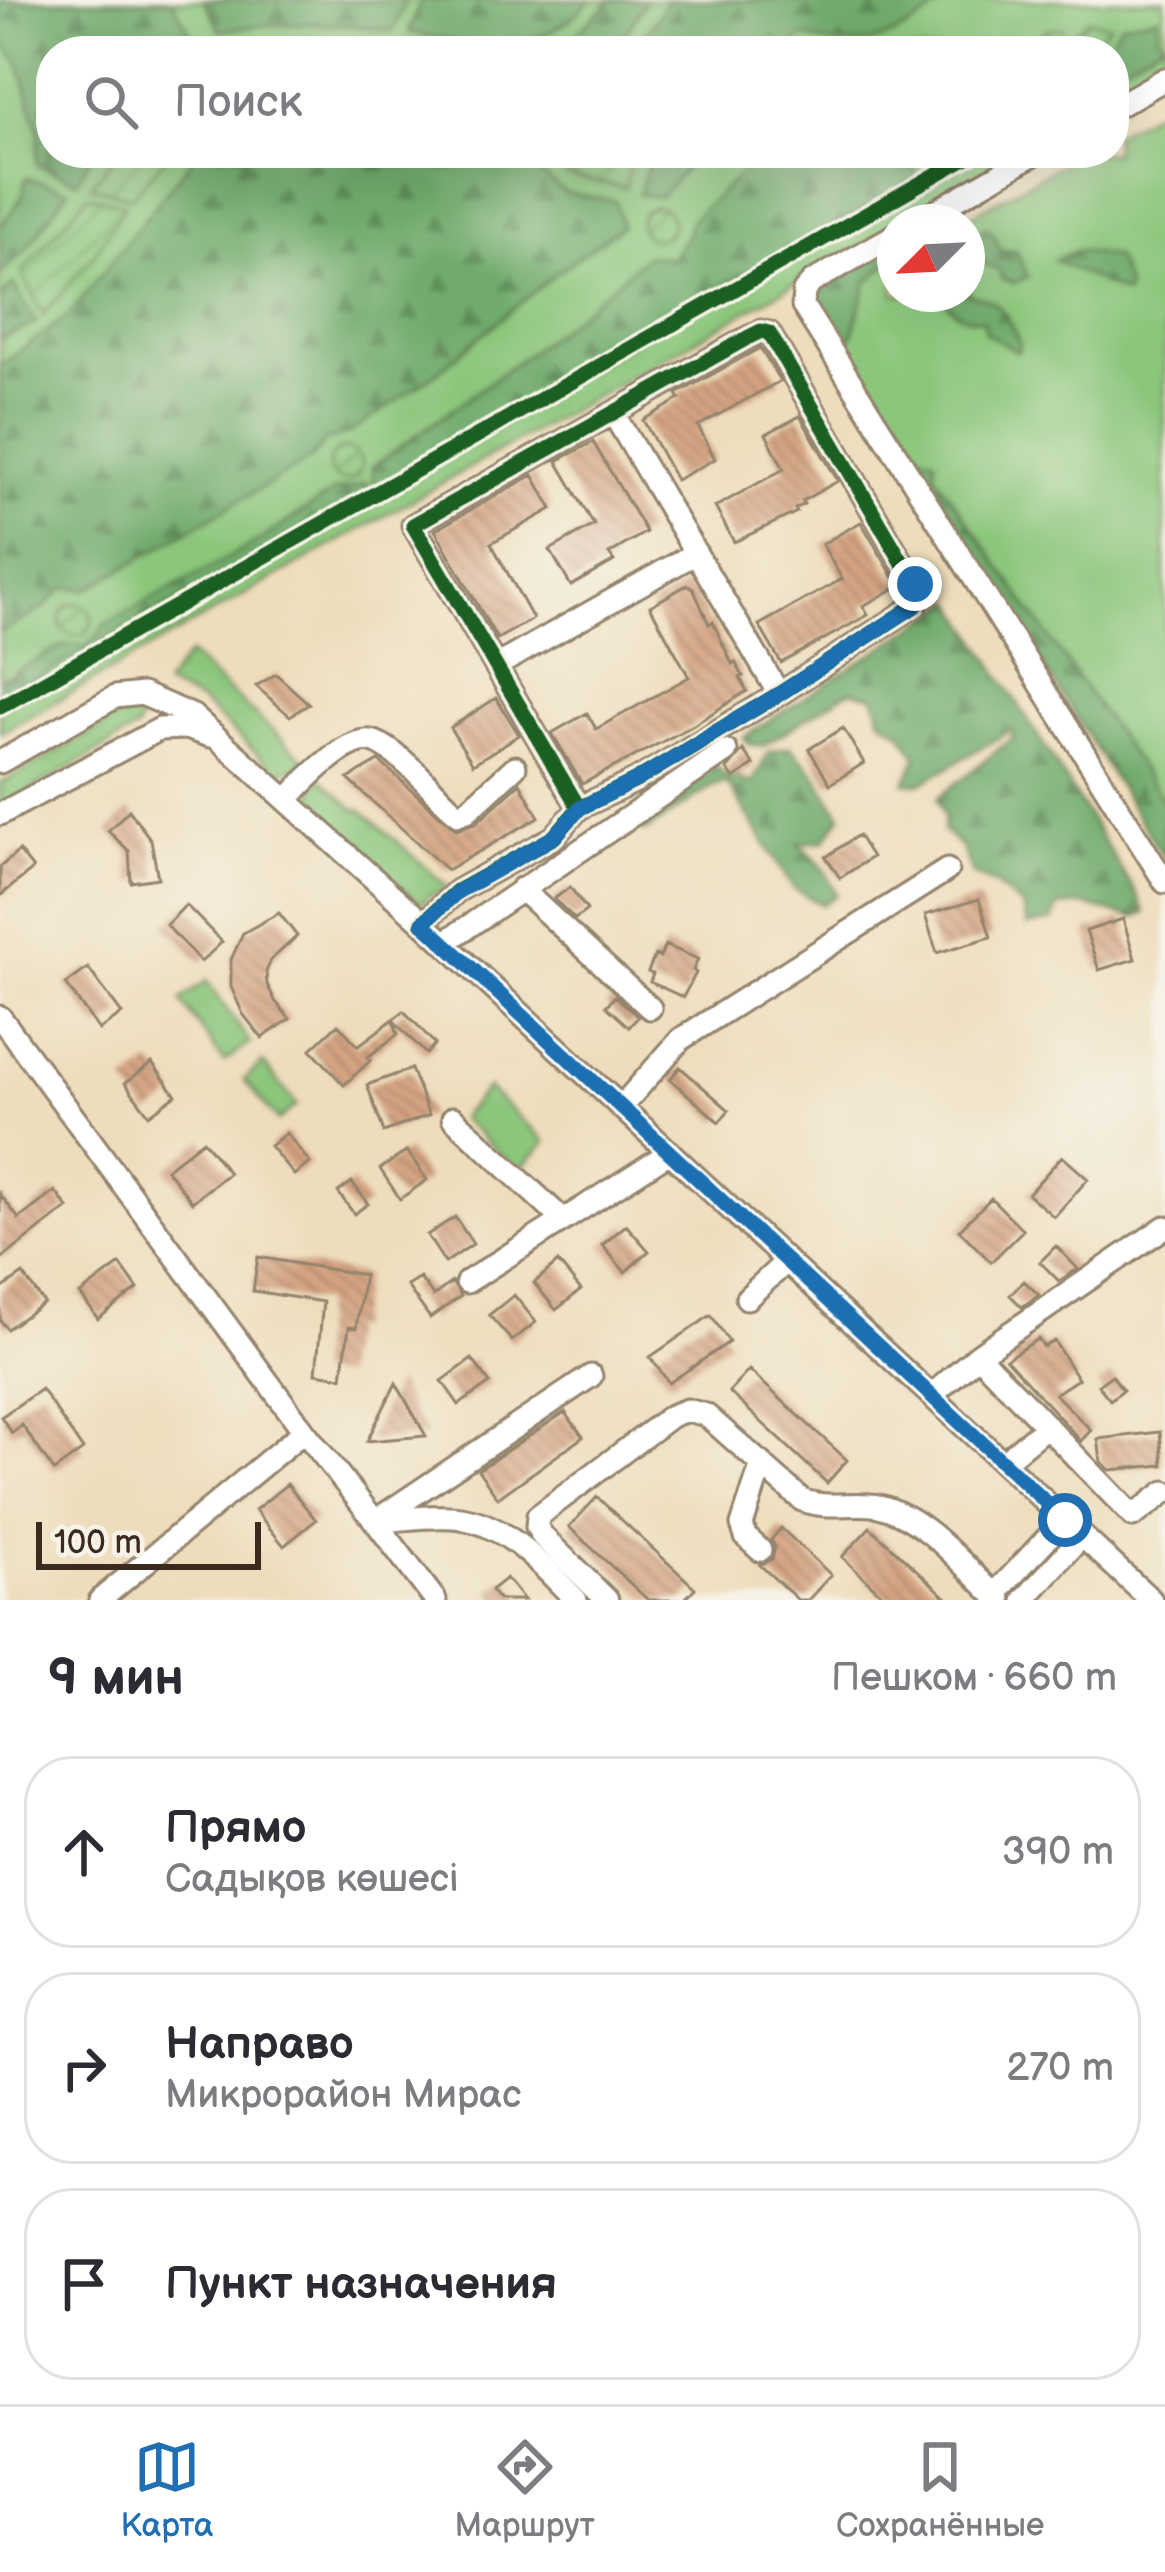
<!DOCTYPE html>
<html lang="ru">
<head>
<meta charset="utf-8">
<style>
	:root { --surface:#fff; --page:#f7f7f7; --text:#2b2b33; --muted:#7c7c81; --line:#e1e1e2; --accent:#1f6fb2 }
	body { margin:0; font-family:"Balsamiq Sans",sans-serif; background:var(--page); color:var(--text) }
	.compass { position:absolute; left:877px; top:204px; width:108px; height:108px; border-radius:50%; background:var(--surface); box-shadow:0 12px 48px #0002; rotate:246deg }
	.scale { position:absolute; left:36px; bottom:30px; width:225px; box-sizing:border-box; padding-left:12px; border:6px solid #3b2a1e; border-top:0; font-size:33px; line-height:42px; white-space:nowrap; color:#3b2a1e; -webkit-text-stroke:9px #f7f3e8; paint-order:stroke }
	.stop { position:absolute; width:36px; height:36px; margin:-27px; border:9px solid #1f6fb2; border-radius:50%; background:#fff }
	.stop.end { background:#1f6fb2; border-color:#fff; box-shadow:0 3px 12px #0008 }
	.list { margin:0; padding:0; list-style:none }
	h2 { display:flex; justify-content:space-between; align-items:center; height:156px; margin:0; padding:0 48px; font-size:51px }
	h2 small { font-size:39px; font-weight:400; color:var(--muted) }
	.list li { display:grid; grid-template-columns:78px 1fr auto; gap:36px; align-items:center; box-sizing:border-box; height:192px; margin:0 24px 24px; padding:0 24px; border:3px solid var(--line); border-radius:48px }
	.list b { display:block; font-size:45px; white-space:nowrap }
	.list p { margin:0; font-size:39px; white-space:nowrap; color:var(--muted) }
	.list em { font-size:39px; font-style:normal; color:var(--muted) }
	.icon { flex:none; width:66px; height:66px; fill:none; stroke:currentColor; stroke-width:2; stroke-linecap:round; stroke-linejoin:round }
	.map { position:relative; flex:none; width:1165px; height:1600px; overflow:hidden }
	.search { position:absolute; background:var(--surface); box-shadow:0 12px 48px #0002; left:36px; right:36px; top:36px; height:132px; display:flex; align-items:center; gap:30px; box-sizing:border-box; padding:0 42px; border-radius:48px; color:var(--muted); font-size:45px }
	.sheet { height:804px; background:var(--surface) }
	nav { display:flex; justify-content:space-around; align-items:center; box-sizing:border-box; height:168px; border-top:3px solid var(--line); background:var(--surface); font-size:33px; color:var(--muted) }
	nav a { display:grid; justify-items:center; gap:6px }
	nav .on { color:var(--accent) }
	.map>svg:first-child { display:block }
</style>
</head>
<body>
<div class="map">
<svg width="1165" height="1600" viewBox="0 0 1165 1600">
	<defs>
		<pattern id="forest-firs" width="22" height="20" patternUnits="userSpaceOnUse" patternTransform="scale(3)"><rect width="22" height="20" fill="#70ab6c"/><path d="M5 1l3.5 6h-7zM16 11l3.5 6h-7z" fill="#5d8b58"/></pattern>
		<pattern id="garden-furrows" width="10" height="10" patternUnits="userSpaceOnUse" patternTransform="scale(3)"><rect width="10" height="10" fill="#8bc67c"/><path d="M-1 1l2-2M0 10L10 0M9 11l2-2" fill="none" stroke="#73a165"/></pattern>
		<pattern id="building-back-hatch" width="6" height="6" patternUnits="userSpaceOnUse" patternTransform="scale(3)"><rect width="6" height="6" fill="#d5a482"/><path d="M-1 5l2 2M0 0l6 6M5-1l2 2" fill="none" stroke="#ae866a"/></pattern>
	</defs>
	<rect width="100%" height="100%" fill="#f7f3e8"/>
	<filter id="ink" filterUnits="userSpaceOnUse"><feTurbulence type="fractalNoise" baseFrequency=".00833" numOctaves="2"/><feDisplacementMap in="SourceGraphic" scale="24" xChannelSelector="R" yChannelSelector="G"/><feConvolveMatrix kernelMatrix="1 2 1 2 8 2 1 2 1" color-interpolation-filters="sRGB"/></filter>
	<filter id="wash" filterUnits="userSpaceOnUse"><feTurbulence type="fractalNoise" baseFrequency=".004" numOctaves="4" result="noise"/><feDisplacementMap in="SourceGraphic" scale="48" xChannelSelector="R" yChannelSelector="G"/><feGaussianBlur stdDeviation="2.7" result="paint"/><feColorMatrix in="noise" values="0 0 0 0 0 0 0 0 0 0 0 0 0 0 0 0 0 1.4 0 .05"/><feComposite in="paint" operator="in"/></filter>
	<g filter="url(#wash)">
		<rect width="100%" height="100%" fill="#eeddbc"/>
		<!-- green -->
		<path fill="#8bc67c" stroke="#63784d" stroke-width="3" d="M0 0H1165V73L1114 102V51H51V153H1025L903 222H895V227L0 733Z
			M1165 105V847L819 303 895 259V294H967V222H960L1081 153H1114V134Z
			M189 655 307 762 278 773 202 703 164 685Z
			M136 713 141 718 137 729 0 808V784L119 717Z
			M319 777 357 811 360 809 448 887 441 893 431 894 423 902 417 901 314 807 311 798Z
			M207 981 250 1043 224 1062 181 1000Z
			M263 1063 297 1105 278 1121 244 1080Z
			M487 1088 546 1142 519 1171 460 1118Z"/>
		<!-- forest -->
		<path fill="url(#forest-firs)" stroke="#566a45" stroke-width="3" d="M0 0H172L198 47 194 51H51V153H93L77 181 37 165 39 133 20 65 0 37Z
			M204 0H406L393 31C334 21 280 21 221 31Z
			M421 0H590C541 58 475 48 409 32Z
			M612 0H646L629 28 606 51H558Z
			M668 0H950C898 37 868 56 803 37L787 51H628L651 27Z
			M1158 16V35L1163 42 1114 69V51H1103L1121 23Z
			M197 153H547L542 175 566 193 616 201 621 226 559 271 432 376 350 433 325 441 309 460 88 589 63 588 44 608 0 633V366L69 315Z
			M651 153H699L660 197 639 195Z
			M764 153H904L919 179 735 278 605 358 373 489 372 467C467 400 561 332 647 255L671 258 687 236 691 220Z
			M26 178 69 190 25 251 0 274V227L22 197Z
			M986 228 994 235 1001 251H1016L1028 277 1015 283 1002 280 999 270 967 257V240Z
			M895 241V256L867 283 853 334 847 342 822 329 810 295Z
			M1077 250 1115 257 1127 287 1125 294C1101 283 1078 272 1054 260Z
			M13 284 36 323 0 339V299Z
			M967 289 972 296C1002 297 1008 320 1020 344L1018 352 985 332 983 320C961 318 952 311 938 294H967Z
			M850 364 897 416 920 453 935 458V474L1165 803V860L945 510 931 502Z
			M364 482 373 492 0 699V680L65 645 85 646 98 636 104 625 257 542 335 491 359 486Z
			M954 601 1137 895 1145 913 1134 918 1084 905 1058 907 1053 921 1027 926 1022 906 996 885 972 874 962 848 943 831 945 817 938 798 1013 738 1011 730 921 783H905L917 756 900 731 881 719 875 697 851 690 763 746 748 744 744 737Z
			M790 747 814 772 841 816 824 841 799 843 824 869 837 894 822 905 793 888 726 781 713 786 645 832 639 827 643 818 716 766 724 774 752 783 769 752Z"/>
		<!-- garden -->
		<path fill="url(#garden-furrows)" stroke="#63784d" stroke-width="3" d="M1088 19 1109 25 1086 51H1003L1020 38 1035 39 1047 29 1062 28 1065 40Z
			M117 153H170L131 197 91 186Z
			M567 153H632L625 188 566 176Z
			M88 195 125 205 93 256 43 315 22 272Z
			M640 223a16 16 0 1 1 32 0a16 16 0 1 1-32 0Z
			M329 465a16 16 0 1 1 32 0a16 16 0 1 1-32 0Z
			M60 620a16 16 0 1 1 32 0a16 16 0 1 1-32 0Z"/>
		<g id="blocks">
			<!-- building -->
			<path fill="url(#building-back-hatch)" d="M760 348 780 381 698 426 715 459 676 480 643 420 680 399 677 394Z
				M800 416 838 481 802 501 804 504 795 509 797 512 734 542 715 507 784 469 766 434Z
				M593 442 646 532 609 554 614 561 571 586 550 550 594 525 557 461Z
				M533 475 552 509 491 543 533 619 497 639 435 530Z
				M861 522 899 586 863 606 868 615 781 663 759 625 842 579 822 544Z
				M687 585 693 588 709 624 713 622 732 664 735 662 743 676 740 678 747 691 692 726 582 784 552 733 587 713 596 729 689 677 650 606Z
				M276 674 309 704 290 716 256 686Z
				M496 698 519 735 473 764 450 728Z
				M843 728 864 763 830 784 809 749Z
				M743 750 754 765 734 779 727 769Z
				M379 761 456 829 476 823 520 783 539 817 447 870 348 779Z
				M129 810 151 840 158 878 131 882 129 851 108 831Z
				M858 835 872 857 840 878 826 857Z
				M19 851 33 869 0 896V867Z
				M570 887 587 910 575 919 554 899Z
				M979 899 991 937 937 953 925 915Z
				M186 905 222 942 201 962 166 925Z
				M279 913 297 936 271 960 266 972 267 984 275 1001 290 1019 262 1038 243 1014 231 987V960L243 933Z
				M1123 919 1135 959 1099 970 1086 931Z
				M665 945 698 959 693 970 696 973 683 997 650 982 653 974 648 972 655 955 660 957Z
				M88 968 122 1014 99 1030 66 984Z
				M615 996 638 1017 629 1027 606 1006Z
				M404 1011 435 1044 426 1054 393 1020 398 1034 368 1057 371 1060 344 1085 311 1049 338 1024 358 1046Z
				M152 1063 176 1095 149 1115 125 1083Z
				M680 1067 729 1110 719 1122 670 1079Z
				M411 1069 429 1115 384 1132 367 1085Z
				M286 1133 310 1163 294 1175 270 1146Z
				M203 1140 229 1173 192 1202 166 1169Z
				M407 1151 427 1180 400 1199 380 1169Z
				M1062 1156 1088 1179 1054 1217 1028 1194Z
				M352 1182 368 1204 354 1214 338 1192Z
				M55 1191 68 1208 0 1260V1194L19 1219Z
				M991 1198 1023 1230 991 1262 959 1230Z
				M455 1217 473 1244 445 1263 427 1235Z
				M626 1225 649 1251 625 1272 602 1245Z
				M1056 1246 1078 1269 1059 1281 1040 1262Z
				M258 1257 364 1275 356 1328 349 1327 342 1377 316 1373 323 1302 253 1291Z
				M558 1262 581 1290 556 1310 534 1283Z
				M120 1264 138 1289 98 1319 80 1294Z
				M23 1274 44 1303 7 1329 0 1320V1290Z
				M420 1278 433 1296 452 1282 461 1296 430 1318 407 1286Z
				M1024 1281 1039 1295 1022 1307 1010 1295Z
				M514 1295 536 1322 512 1341 489 1315Z
				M711 1315 729 1342 669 1383 650 1357Z
				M1038 1339 1044 1347 1054 1341 1078 1379 1055 1394 1091 1430 1081 1441 1006 1359Z
				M472 1359 490 1383 459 1405 442 1381Z
				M749 1370 847 1460 827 1483 729 1392Z
				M1112 1375 1123 1390 1110 1400 1098 1385Z
				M396 1383 426 1436 367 1441Z
				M41 1389 83 1450 54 1471 22 1425 12 1433 1 1417Z
				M565 1412 583 1437 498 1498 478 1470Z
				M1160 1432 1163 1465 1110 1470 1101 1461 1098 1439Z
				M287 1484 316 1520 284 1546 255 1510Z
				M597 1497 695 1588 684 1600H648L569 1527Z
				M870 1527 949 1600H888L842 1557Z
				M781 1528 831 1575 808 1600H798L760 1565 772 1559 775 1547 771 1540Z
				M506 1578 524 1600H499L491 1590Z"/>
		</g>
	</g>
	<g filter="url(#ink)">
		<use href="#blocks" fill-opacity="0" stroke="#94846d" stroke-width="3"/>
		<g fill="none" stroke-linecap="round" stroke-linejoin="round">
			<!-- minor casing -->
			<g stroke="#94846d" stroke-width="27">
				<path id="minor" d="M1114 108 1165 79
					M917 222 1036 153
					M895 235 812 282 804 291 803 306 1165 882
					M613 413 779 694
					M496 666 696 553
					M0 762 115 697 142 694 193 716 423 923 1151 1600
					M287 800C303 782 346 736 371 741 386 744 407 764 418 774 432 787 443 803 459 814L467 811 515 767
					M0 814 160 729 186 728 210 736
					M521 889 650 1008
					M423 923 457 891 554 837 579 808 635 781 779 694 916 605 919 596 915 584 769 333 761 331 749 337 413 525 579 808
					M444 943 726 751
					M0 1017 304 1431 375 1521C403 1520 435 1514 461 1518 510 1526 543 1567 576 1600
					M621 1107 681 1039 947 870
					M453 1118 563 1220
					M467 1282 670 1152
					M747 1298 787 1261
					M978 1355 1165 1227
					M932 1395 978 1355 1133 1516 1165 1492
					M1003 1462 1047 1426
					M760 1550 746 1537 742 1525 762 1463
					M994 1595 1065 1519
					M100 1600 304 1431
					M435 1600 375 1521 591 1376
					M607 1600 542 1536 537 1527 538 1516 671 1416 687 1410 706 1415 802 1500C827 1510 854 1501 879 1506 926 1517 965 1568 1000 1600
					M1024 1600 1082 1536"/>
			</g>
			<!-- minor -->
			<use href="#minor" stroke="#fff" stroke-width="21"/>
			<!-- cycleway casing -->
			<g stroke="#f7f3e8" stroke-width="22">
				<path id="cycleway" d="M0 707 974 153
					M423 923 457 891 554 837 579 808 635 781 779 694 916 605 919 596 915 584 769 333 761 331 749 337 413 525 579 808"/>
			</g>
			<!-- cycleway -->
			<use href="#cycleway" stroke="#1b5e20" stroke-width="15"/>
		</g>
	</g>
	<g fill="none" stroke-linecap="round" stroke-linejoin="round" filter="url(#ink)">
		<!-- route -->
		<path stroke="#1f6fb2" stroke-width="15" d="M915 584 919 596 916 605 779 694 635 781 580 808 554 837 457 892 423 923 1065 1520"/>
	</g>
</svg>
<svg class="compass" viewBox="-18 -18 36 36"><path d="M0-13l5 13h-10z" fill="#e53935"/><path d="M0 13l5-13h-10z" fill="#7c7c81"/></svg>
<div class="scale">100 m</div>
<div class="stop" style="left:1065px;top:1520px"></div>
<div class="stop end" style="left:915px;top:584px"></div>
<div class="search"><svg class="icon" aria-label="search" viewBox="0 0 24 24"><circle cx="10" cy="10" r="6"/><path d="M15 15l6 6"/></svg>Поиск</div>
</div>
<section class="sheet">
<h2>9 мин<small>Пешком · 660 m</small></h2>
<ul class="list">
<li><svg class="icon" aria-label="ahead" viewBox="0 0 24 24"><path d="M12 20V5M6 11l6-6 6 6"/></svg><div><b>Прямо</b><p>Садықов көшесі</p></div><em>390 m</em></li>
<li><svg class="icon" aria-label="right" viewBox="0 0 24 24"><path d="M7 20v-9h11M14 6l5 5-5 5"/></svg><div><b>Направо</b><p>Микрорайон Мирас</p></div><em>270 m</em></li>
<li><svg class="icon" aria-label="arrive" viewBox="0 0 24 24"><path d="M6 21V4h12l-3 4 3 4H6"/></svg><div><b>Пункт назначения</b></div></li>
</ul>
</section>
<nav>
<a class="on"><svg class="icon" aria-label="map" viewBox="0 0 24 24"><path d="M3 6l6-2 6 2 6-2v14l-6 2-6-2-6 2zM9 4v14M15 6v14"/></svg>Карта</a>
<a><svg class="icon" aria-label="directions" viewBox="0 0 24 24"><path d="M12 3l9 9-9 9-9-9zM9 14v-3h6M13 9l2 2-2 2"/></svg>Маршрут</a>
<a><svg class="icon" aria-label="saved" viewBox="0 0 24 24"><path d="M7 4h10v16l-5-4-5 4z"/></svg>Сохранённые</a>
</nav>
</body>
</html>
